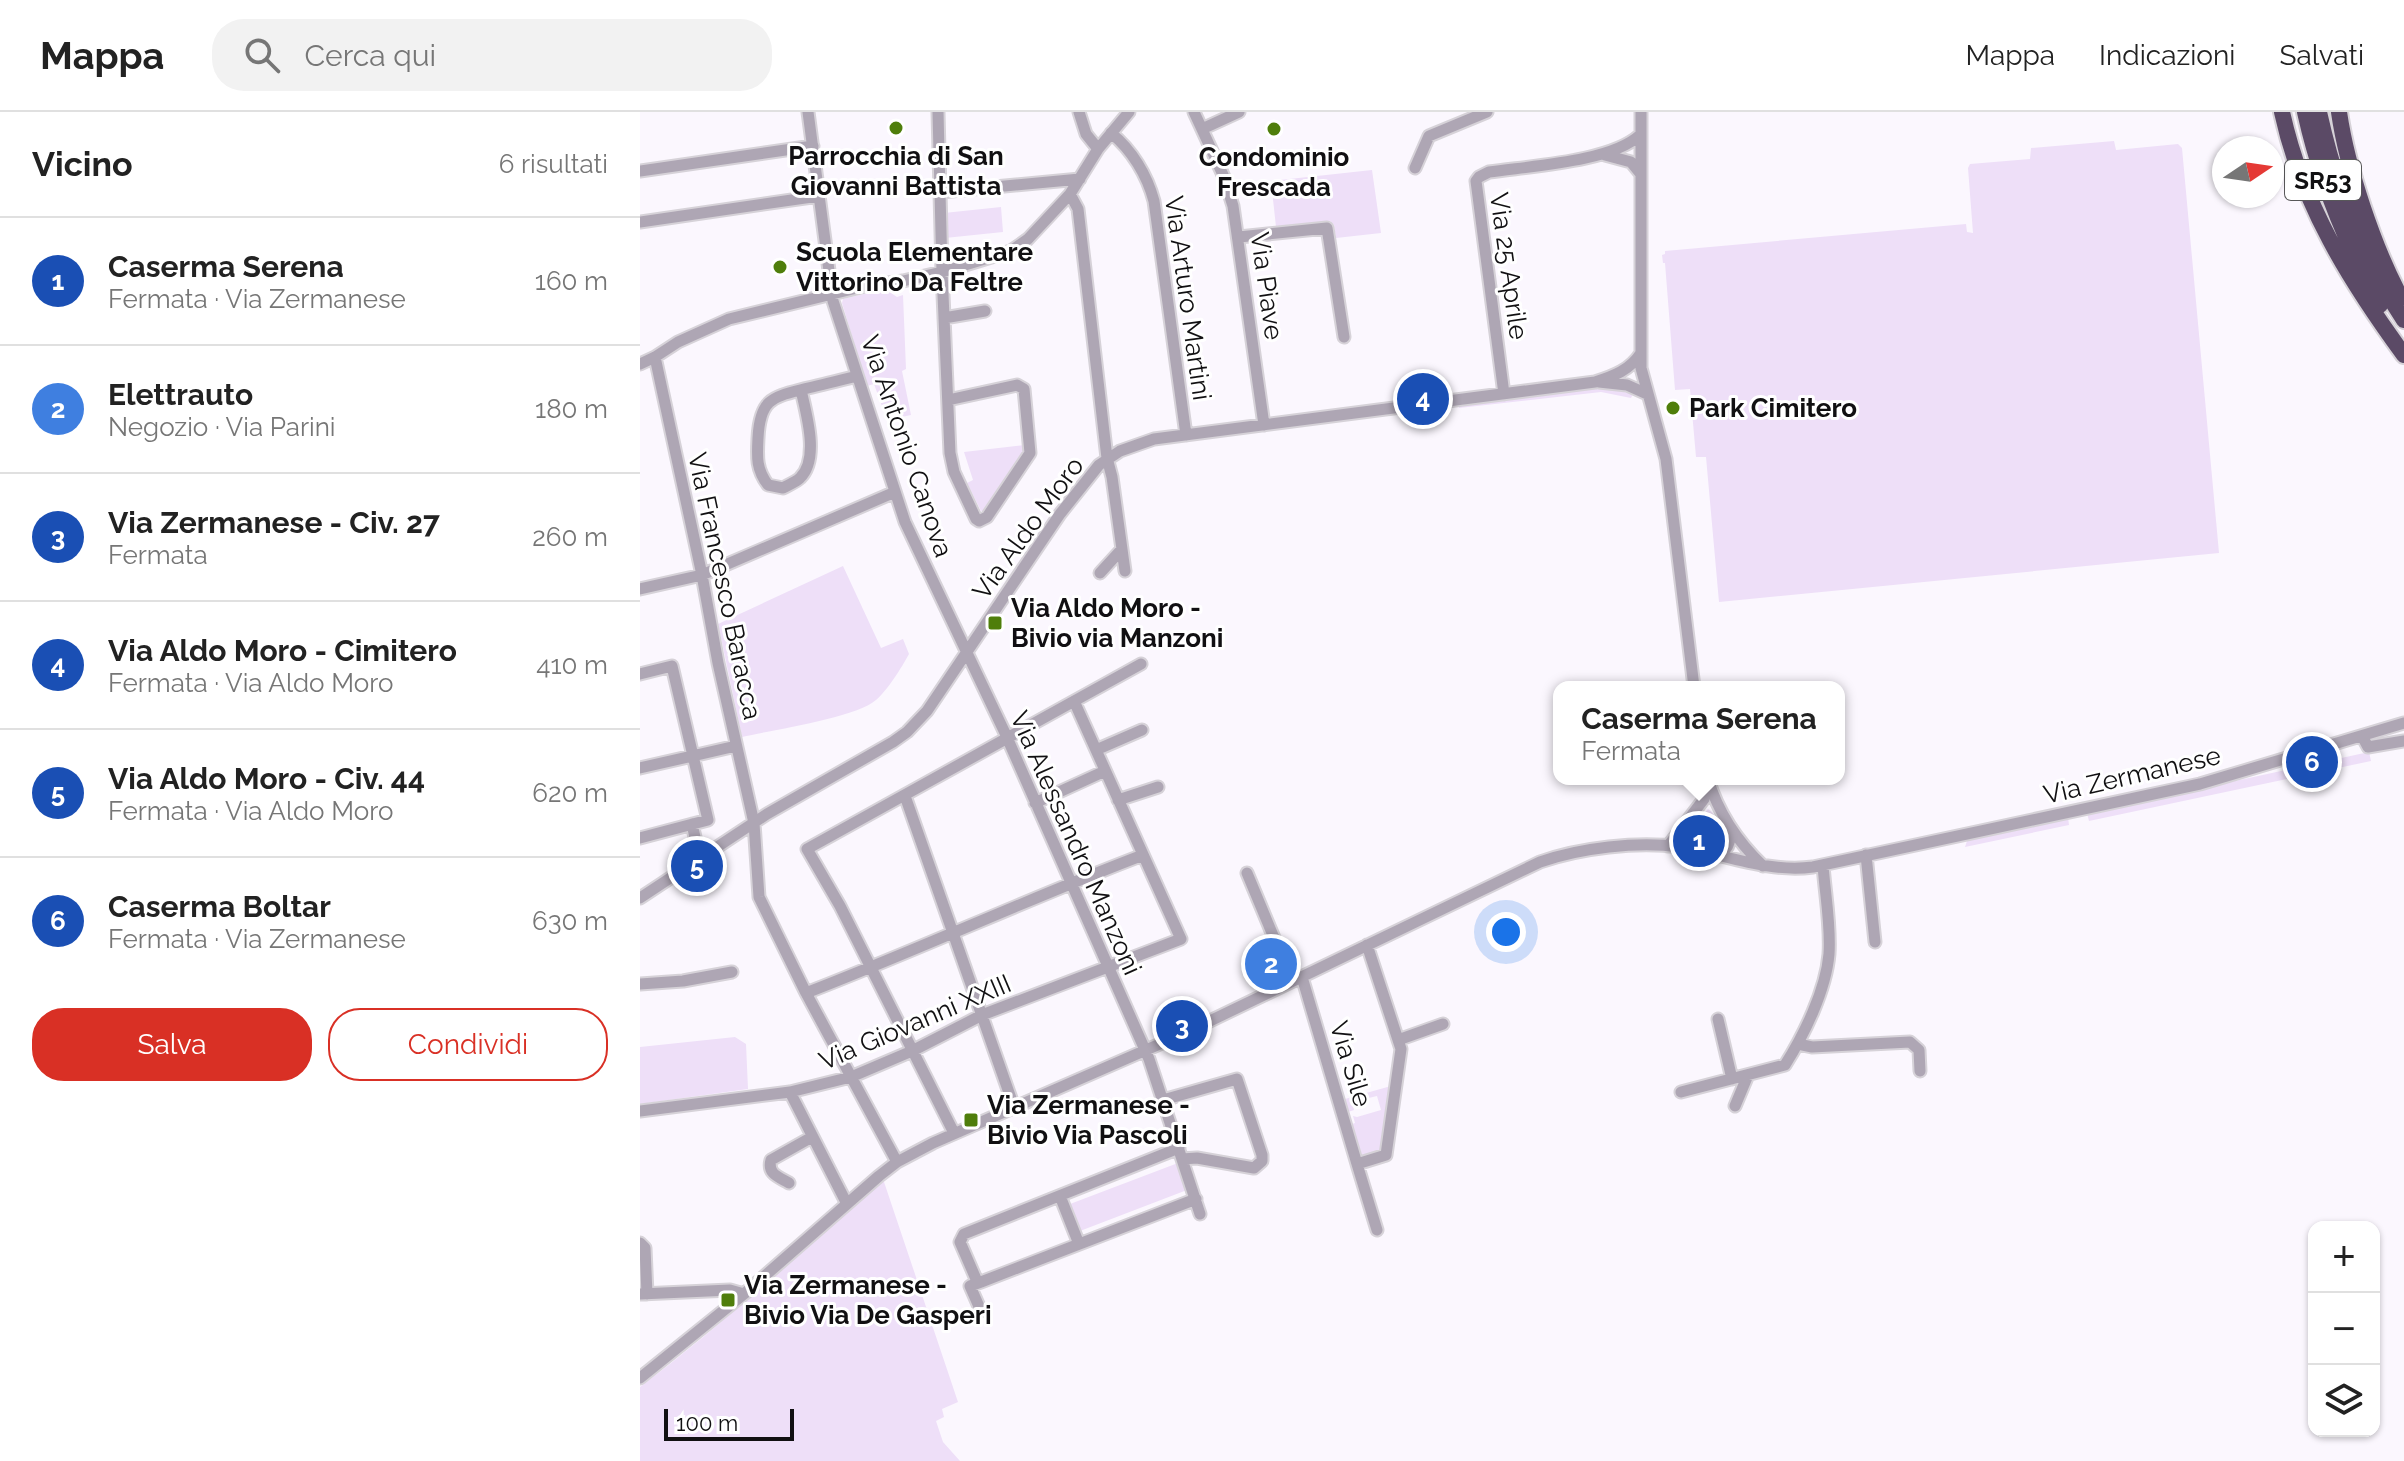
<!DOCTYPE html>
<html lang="it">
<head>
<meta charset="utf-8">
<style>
	:root { --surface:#fff; --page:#f2f2f2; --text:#222; --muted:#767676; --line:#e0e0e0; --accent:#d93025 }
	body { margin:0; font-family:Raleway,sans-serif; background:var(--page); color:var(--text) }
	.controls { position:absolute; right:24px; bottom:24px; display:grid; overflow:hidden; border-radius:16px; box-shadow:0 2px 6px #0004 }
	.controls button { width:72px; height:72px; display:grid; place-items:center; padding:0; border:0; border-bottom:2px solid var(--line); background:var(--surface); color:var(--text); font:40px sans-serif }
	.compass { position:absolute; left:1572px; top:24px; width:72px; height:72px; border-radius:50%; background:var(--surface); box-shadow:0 2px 6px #0004; rotate:77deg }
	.scale { position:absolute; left:24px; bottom:20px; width:130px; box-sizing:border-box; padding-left:8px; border:4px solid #111012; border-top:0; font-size:22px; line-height:28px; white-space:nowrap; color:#111012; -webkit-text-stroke:6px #fff; paint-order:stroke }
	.you { position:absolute; left:866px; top:820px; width:28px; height:28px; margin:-20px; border:6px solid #fff; border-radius:50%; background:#1a73e8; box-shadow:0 0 0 12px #1a73e833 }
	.badge { display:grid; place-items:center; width:52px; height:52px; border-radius:50%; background:var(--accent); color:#fff; font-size:26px; font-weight:700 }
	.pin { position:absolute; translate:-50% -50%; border:4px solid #fff; box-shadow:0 2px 8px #0006 }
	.popup { position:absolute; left:913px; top:569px; width:292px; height:104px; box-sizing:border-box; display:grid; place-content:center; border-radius:16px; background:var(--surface); filter:drop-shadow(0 2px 6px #0005); font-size:26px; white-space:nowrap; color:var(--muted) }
	.popup b { font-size:30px; color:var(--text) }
	.popup::after { content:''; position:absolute; left:50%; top:100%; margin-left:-16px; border:16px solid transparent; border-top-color:var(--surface) }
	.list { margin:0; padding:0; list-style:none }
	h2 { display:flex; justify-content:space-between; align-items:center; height:104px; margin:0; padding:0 32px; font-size:34px }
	h2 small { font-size:26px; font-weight:400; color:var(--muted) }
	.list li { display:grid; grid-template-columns:52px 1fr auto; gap:24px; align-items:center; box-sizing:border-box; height:128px; padding:0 32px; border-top:2px solid var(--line) }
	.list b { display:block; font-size:30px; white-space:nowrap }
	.list p { margin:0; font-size:26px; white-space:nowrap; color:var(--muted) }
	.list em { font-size:26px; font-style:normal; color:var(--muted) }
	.actions { display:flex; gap:16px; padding:24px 32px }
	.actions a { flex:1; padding:18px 0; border:2px solid var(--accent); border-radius:32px; text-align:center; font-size:28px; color:var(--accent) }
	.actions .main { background:var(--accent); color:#fff }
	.icon { flex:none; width:44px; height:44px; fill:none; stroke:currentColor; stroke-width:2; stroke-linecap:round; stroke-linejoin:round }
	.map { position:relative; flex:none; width:1764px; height:1349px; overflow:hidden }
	header { display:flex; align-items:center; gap:48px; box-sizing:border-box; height:112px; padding:0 40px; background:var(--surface); border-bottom:2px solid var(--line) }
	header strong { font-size:38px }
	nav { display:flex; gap:44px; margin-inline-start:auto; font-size:28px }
	.search { width:560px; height:72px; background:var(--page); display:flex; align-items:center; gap:20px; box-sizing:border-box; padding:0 28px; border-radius:32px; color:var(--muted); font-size:30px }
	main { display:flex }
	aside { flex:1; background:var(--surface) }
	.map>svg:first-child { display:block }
</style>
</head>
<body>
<header>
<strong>Mappa</strong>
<div class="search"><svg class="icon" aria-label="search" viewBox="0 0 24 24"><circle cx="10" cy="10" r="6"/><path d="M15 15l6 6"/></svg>Cerca qui</div>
<nav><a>Mappa</a><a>Indicazioni</a><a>Salvati</a></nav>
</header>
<main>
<aside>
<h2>Vicino<small>6 risultati</small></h2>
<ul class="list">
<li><span class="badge" style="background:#1a4fb4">1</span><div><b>Caserma Serena</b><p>Fermata · Via Zermanese</p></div><em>160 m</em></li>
<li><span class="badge" style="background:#3f7fe0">2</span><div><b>Elettrauto</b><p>Negozio · Via Parini</p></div><em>180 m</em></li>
<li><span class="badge" style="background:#1a4fb4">3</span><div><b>Via Zermanese - Civ. 27</b><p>Fermata</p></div><em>260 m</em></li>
<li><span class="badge" style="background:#1a4fb4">4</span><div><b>Via Aldo Moro - Cimitero</b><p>Fermata · Via Aldo Moro</p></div><em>410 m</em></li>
<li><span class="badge" style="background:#1a4fb4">5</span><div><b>Via Aldo Moro - Civ. 44</b><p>Fermata · Via Aldo Moro</p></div><em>620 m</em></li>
<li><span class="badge" style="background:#1a4fb4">6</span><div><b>Caserma Boltar</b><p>Fermata · Via Zermanese</p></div><em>630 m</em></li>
</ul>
<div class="actions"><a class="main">Salva</a><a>Condividi</a></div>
</aside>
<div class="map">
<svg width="1764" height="1349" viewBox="0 0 1764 1349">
	<rect width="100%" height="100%" fill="#fbf7fe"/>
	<!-- green -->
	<path fill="#eedff8" d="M1474 29 1476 38 1538 32 1542 36 1579 441 1079 490 1066 345H1056L1050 277 1035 278 1025 151H1023L1022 143 1025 142V139L1326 112 1327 120 1333 121 1328 56 1330 52 1390 47 1391 36Z
		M732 58 741 121 696 126 694 113 690 109 636 115 631 69Z
		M361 95 363 120 305 126 304 101Z
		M245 177 257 185 263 183 266 257 262 259 271 303 247 308 234 272 227 274 202 191 203 187Z
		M958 274 995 278 991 286 961 280 819 296V292Z
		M385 333 386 338 345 398 341 399 327 371 333 368 324 340Z
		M203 454 241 536 263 527 269 542C262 555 247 579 236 588 215 606 132 618 102 625L78 512Z
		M1729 640 1731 649 1449 709 1447 701Z
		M1068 697C1075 701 1083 719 1083 727L1078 732 1052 726 1051 718Z
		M1428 705 1429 713 1325 735 1328 726Z
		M95 925 106 932 108 977 0 992V935Z
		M751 974 742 1035 740 1039 722 1044 712 1012 715 1011 713 1004 717 1005 741 998 737 984 712 990 714 998 708 1000 705 987Z
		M538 1051 547 1078 440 1119 430 1092Z
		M243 1067 318 1290 302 1297 304 1305 296 1309 303 1330 320 1349H0V1275C85 1211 163 1138 243 1067Z"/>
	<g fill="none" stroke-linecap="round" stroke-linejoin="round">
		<!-- minor casing -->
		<g stroke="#d6d2d8" stroke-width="15">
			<path id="minor" d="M168 0 193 189 265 410 365 621 509 947 560 1102
				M298 0 302 160 310 341 314 360 336 407 339 409 347 405 390 341 384 277 377 273 308 288
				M439 0 446 22 458 37
				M554 0 584 65 593 94 624 313
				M1001 0V256L1026 347 1054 575
				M562 17 599 0
				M471 21C492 38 507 63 514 89L546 323
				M965 43 991 50 1000 61
				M775 56 789 24 847 0
				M0 59 173 34
				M301 80 440 67
				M430 82 438 97 467 346 472 365 485 459
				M0 110 179 84
				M599 125 687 116 704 225
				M304 206 345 199
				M15 245 62 463 78 551 114 711 119 785 166 881 257 1050
				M0 252 15 245 38 230 89 207 225 174 263 169 302 160 371 139 388 127 430 82 458 37 489 0
				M959 270 987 273 1007 282
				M161 278C166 301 180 347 160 366 156 370 148 373 143 376L128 373C116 357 117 345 118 326 120 285 134 285 168 276 185 272 201 268 217 264
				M864 282 836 69 839 65 849 60C890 54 971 50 1000 23
				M460 461 482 437
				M0 477 62 463 255 380
				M0 562 32 554 68 708 0 726
				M1722 624 1728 635 1764 629
				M456 638 502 618
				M0 656 96 634
				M1068 667C1078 700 1098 730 1123 754
				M265 684 374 995
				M478 688 518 675
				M395 691 465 659
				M52 712 57 734 64 744
				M1028 734 1064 687 1066 671
				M1226 743 1235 830
				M1078 744C1090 736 1092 727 1088 713
				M607 761 652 869
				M0 786 127 702 253 630 267 620 287 599 420 402 459 353 480 339 514 327 955 270C974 264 990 258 1001 241
				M662 865 717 1052 746 1043 761 937 727 833
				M0 872 43 869 92 860
				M166 881C280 837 390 786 503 743
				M1078 907 1092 967
				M758 928 803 912
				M1158 932 1172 935 1270 930 1279 938 1280 959
				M150 980 207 1092
				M1041 980 1145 953C1164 923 1186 878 1189 842 1191 813 1185 782 1183 753
				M523 988 597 967 622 1043V1049L614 1056 557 1046 542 1047
				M1095 994 1108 963
				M0 999 150 980 211 965 272 939 342 903 541 827 434 589
				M314 1021 200 794 167 737 501 552
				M539 1036 324 1122 320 1130 336 1167 341 1170 556 1087
				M717 1052 737 1118
				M149 1071C139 1065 127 1062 131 1048L172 1025
				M420 1084 439 1132
				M0 1131 5 1136 7 1182
				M0 1182 90 1178 104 1182
				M341 1199 330 1174 341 1170
				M0 1266 104 1182 239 1064 257 1050 293 1031 545 921 900 750C940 736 997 729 1040 735 1084 742 1127 761 1173 755L1560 672 1764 611"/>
		</g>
		<!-- highway casing -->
		<g stroke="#d6d2d8" stroke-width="20">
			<path id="highway" d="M1642 0C1662 92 1709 168 1764 243
				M1665 0C1680 68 1706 132 1740 193
				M1679 0C1695 73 1723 146 1764 208
				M1699 0C1707 56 1734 136 1761 186"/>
		</g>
		<!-- minor -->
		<use href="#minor" stroke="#aea6b4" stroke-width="11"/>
		<!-- highway -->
		<use href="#highway" stroke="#5b4a66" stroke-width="16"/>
	</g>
	<!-- markers -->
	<g fill="#4f7e0b" stroke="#fff" stroke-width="3">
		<circle cx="256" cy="16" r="8"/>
		<circle cx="634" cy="17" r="8"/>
		<circle cx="140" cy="155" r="8"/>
		<circle cx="1033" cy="296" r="8"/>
		<rect x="347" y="503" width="16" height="16" rx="4"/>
		<rect x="323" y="1000" width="16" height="16" rx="4"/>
		<rect x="80" y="1180" width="16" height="16" rx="4"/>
	</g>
	<g text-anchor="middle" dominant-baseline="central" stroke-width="6" stroke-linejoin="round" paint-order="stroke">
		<!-- shield labels -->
		<rect fill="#fff" stroke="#585859" stroke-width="2" x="1645" y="48" width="76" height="40" rx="6"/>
		<g font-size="24" font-weight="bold" fill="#111012">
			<text x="1683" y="68">SR53</text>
		</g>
		<!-- poi labels -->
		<g font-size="26" font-weight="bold" fill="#111012" stroke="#fff" text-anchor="start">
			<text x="256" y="44" text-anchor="middle">Parrocchia di San<tspan x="256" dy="30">Giovanni Battista</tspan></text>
			<text x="634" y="45" text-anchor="middle">Condominio<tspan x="634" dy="30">Frescada</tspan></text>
			<text x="156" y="140">Scuola Elementare<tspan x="156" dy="30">Vittorino Da Feltre</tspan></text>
			<text x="1049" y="296">Park Cimitero</text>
			<text x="371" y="496">Via Aldo Moro -<tspan x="371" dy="30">Bivio via Manzoni</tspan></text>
			<text x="347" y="993">Via Zermanese -<tspan x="347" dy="30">Bivio Via Pascoli</tspan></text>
			<text x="104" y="1173">Via Zermanese -<tspan x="104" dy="30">Bivio Via De Gasperi</tspan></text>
		</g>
		<!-- street labels -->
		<g font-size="26" fill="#111012" stroke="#fff">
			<text transform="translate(869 154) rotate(82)">Via 25 Aprile</text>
			<text transform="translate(627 174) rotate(82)">Via Piave</text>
			<text transform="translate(548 186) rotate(82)">Via Arturo Martini</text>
			<text transform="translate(267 334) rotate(71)">Via Antonio Canova</text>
			<text transform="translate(388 416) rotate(-54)">Via Aldo Moro</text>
			<text transform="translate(85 474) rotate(78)">Via Francesco Baracca</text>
			<text transform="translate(1492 663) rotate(-13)">Via Zermanese</text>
			<text transform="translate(436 731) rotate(66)">Via Alessandro Manzoni</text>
			<text transform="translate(275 910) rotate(-23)">Via Giovanni XXIII</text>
			<text transform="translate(711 952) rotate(73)">Via Sile</text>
		</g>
	</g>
</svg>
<div class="controls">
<button>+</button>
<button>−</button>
<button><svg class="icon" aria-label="layers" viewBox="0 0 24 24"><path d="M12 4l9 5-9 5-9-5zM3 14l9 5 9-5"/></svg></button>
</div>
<svg class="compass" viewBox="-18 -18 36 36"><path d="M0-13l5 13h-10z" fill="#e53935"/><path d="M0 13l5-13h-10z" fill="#767676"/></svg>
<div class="scale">100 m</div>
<div class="you"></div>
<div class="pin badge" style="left:1059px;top:729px;background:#1a4fb4">1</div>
<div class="popup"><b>Caserma Serena</b>Fermata</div>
<div class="pin badge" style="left:631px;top:852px;background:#3f7fe0">2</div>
<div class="pin badge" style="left:542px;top:914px;background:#1a4fb4">3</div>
<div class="pin badge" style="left:783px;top:287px;background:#1a4fb4">4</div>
<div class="pin badge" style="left:57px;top:754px;background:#1a4fb4">5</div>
<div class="pin badge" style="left:1672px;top:650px;background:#1a4fb4">6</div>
</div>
</main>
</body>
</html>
